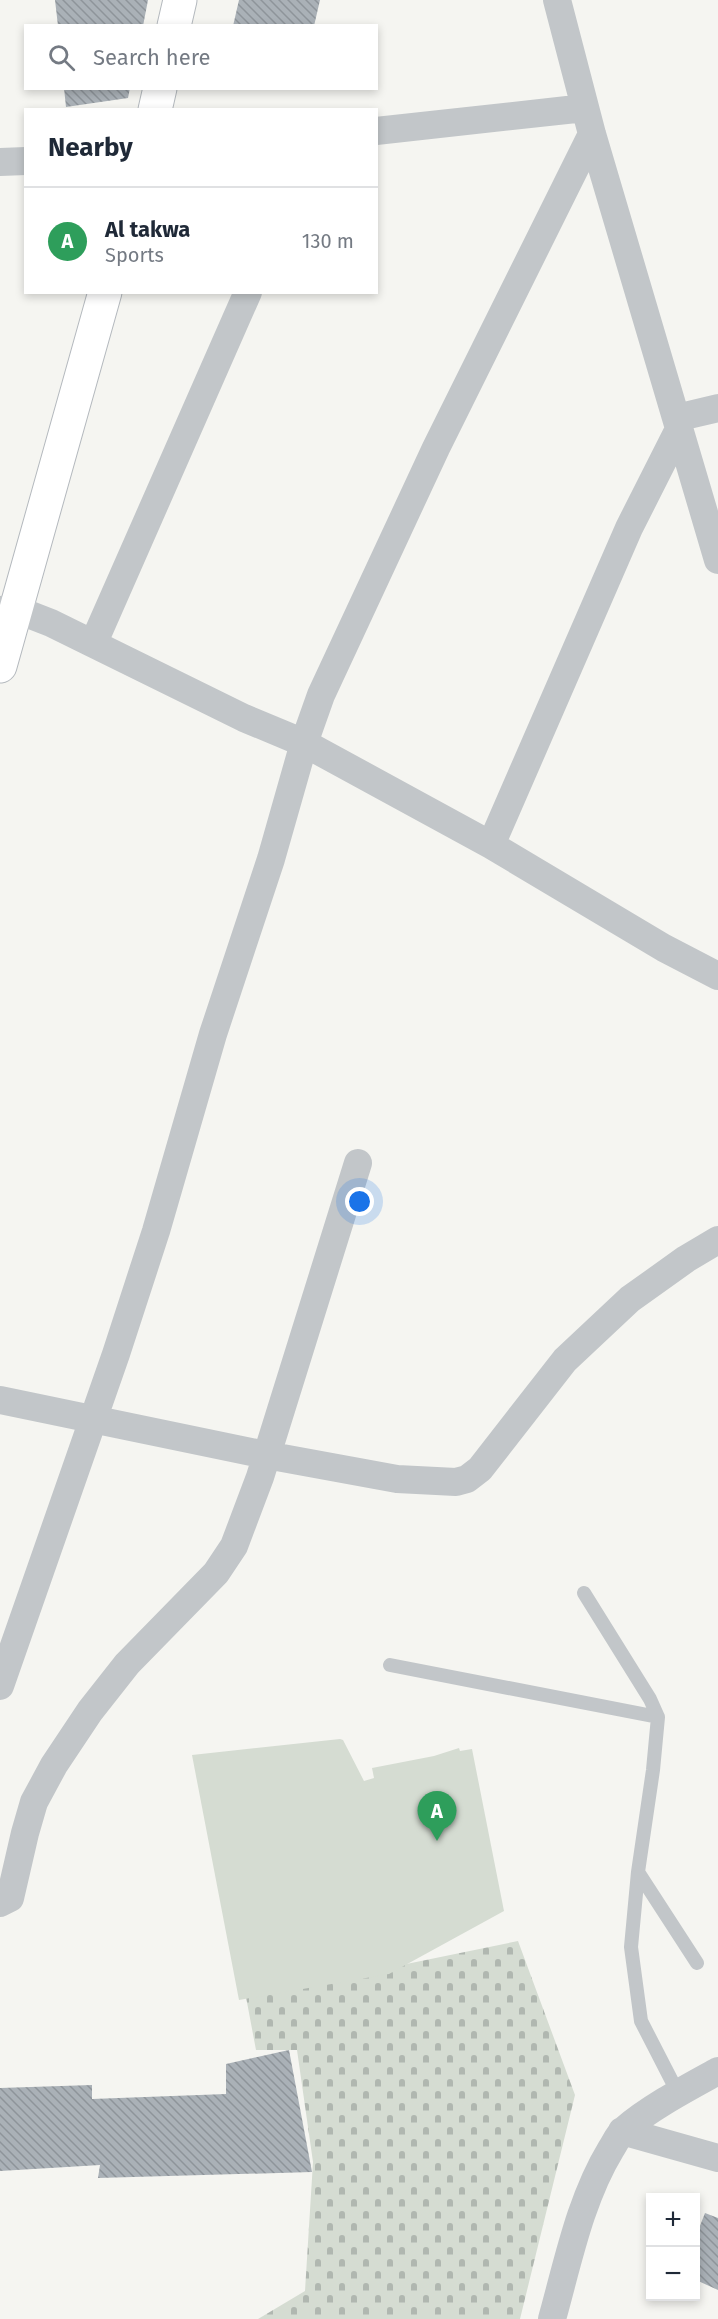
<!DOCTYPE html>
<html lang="en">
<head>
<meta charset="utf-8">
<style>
	:root { --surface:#fff; --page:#f2f2f3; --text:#1f2937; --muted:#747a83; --line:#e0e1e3; --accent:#e8531d }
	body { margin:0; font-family:"Fira Sans",sans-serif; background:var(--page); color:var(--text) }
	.controls { position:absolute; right:18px; bottom:18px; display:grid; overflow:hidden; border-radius:0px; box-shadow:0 3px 9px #0003 }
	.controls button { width:54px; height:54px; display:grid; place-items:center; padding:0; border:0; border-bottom:2px solid var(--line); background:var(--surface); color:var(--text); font:30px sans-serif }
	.you { position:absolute; left:360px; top:1202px; width:21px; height:21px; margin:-15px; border:4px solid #fff; border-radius:50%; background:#1a73e8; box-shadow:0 0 0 9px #1a73e833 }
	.badge { display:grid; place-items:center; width:39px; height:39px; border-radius:50%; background:var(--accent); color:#fff; font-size:20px; font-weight:700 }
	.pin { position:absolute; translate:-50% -50px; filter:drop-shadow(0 2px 3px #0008) }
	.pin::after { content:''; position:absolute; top:32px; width:21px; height:18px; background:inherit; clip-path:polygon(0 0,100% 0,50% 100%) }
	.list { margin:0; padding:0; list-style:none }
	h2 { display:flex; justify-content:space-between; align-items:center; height:78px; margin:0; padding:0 24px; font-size:26px }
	h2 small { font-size:20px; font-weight:400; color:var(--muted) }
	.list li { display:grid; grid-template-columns:39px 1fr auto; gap:18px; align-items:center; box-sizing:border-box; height:108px; padding:0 24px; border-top:2px solid var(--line) }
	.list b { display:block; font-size:22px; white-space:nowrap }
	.list p { margin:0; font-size:20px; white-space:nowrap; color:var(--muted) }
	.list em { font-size:20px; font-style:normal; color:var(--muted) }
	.icon { flex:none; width:33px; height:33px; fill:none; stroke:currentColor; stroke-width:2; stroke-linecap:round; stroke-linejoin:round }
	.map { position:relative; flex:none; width:718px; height:2319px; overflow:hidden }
	.search { position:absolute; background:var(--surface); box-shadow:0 3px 9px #0003; left:24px; top:24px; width:354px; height:66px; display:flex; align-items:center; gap:15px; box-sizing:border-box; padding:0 21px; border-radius:0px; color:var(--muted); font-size:22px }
	.panel { position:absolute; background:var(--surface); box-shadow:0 3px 9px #0003; left:24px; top:108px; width:354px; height:186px; border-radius:0px }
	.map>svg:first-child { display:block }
</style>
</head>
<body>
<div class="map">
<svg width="718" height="2319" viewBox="0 0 718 2319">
	<defs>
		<pattern id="cemetery-stones" width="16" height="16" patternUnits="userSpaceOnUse" patternTransform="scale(1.5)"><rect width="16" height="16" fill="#d5dcd2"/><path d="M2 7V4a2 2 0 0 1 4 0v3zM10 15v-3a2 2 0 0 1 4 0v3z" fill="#b0b7b0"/></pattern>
		<pattern id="building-back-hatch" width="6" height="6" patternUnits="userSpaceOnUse" patternTransform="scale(1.5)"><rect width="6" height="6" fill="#aab1b7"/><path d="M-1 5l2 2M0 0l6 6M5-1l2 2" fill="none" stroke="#8e949a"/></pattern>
	</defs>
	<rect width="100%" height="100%" fill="#f5f5f1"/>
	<!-- cemetery -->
	<path fill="url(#cemetery-stones)" d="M518 1941 575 2095 520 2319H258L305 2291 313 2162 297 2050H256L246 1997Z"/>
	<!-- garden -->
	<path fill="#d5dcd2" d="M340 1739 343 1740 364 1781 374 1778 372 1768 434 1756 459 1748 460 1751 472 1749 504 1911 389 1974 239 2000 192 1755Z"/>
	<!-- building -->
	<path fill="url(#building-back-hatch)" d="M55 0H148L143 26H58Z
		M239 0H320L314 26H233Z
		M64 88H130L128 98 66 107Z
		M289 2050 312 2172 98 2178 100 2165 0 2171V2088L92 2085V2099L226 2094V2064Z
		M705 2213 718 2218V2290L696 2280V2236Z"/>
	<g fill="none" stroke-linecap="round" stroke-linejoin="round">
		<!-- secondary casing -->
		<g stroke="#b4b9be" stroke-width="35">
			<path id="secondary" d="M174 26 180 0
				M155 110 160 88
				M0 666 105 292"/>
		</g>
		<!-- lane -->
		<path stroke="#c2c6c9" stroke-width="14" d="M584 1593 650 1699 658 1717 653 1770 638 1872 631 1947 641 2021 678 2093
			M390 1665 658 1717
			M638 1872 697 1963"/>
		<!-- street -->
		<path stroke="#c2c6c9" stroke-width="28" d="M557 0 592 134 718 560
			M376 131 585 108
			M0 162 26 161
			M676 418 718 408
			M0 610 15 609 51 623 244 718 304 743 491 845 664 948 718 976
			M94 642 248 292
			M491 845 629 528 679 429
			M0 1400 266 1455 397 1479 456 1482 467 1479 480 1469 565 1360 630 1299 686 1259 718 1240
			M0 1686 116 1354 156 1231 213 1034 271 859 304 743 321 695 436 448 592 134
			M0 1903 10 1898 25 1833 34 1802 54 1765 90 1711 127 1664 216 1573 234 1546 260 1477 358 1163
			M622 2131 718 2158
			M552 2319C568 2262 580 2200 611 2149 615 2143 618 2135 624 2130 649 2108 689 2087 718 2071"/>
		<!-- secondary -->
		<use href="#secondary" stroke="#fff" stroke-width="33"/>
	</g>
</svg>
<div class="controls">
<button>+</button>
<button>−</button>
</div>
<div class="you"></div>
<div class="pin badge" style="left:437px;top:1841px;background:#2e9e5b">A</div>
<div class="search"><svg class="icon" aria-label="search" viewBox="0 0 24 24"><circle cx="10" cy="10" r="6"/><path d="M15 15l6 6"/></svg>Search here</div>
<section class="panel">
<h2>Nearby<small></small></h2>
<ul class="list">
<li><span class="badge" style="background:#2e9e5b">A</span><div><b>Al takwa</b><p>Sports</p></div><em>130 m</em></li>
</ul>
</section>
</div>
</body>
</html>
